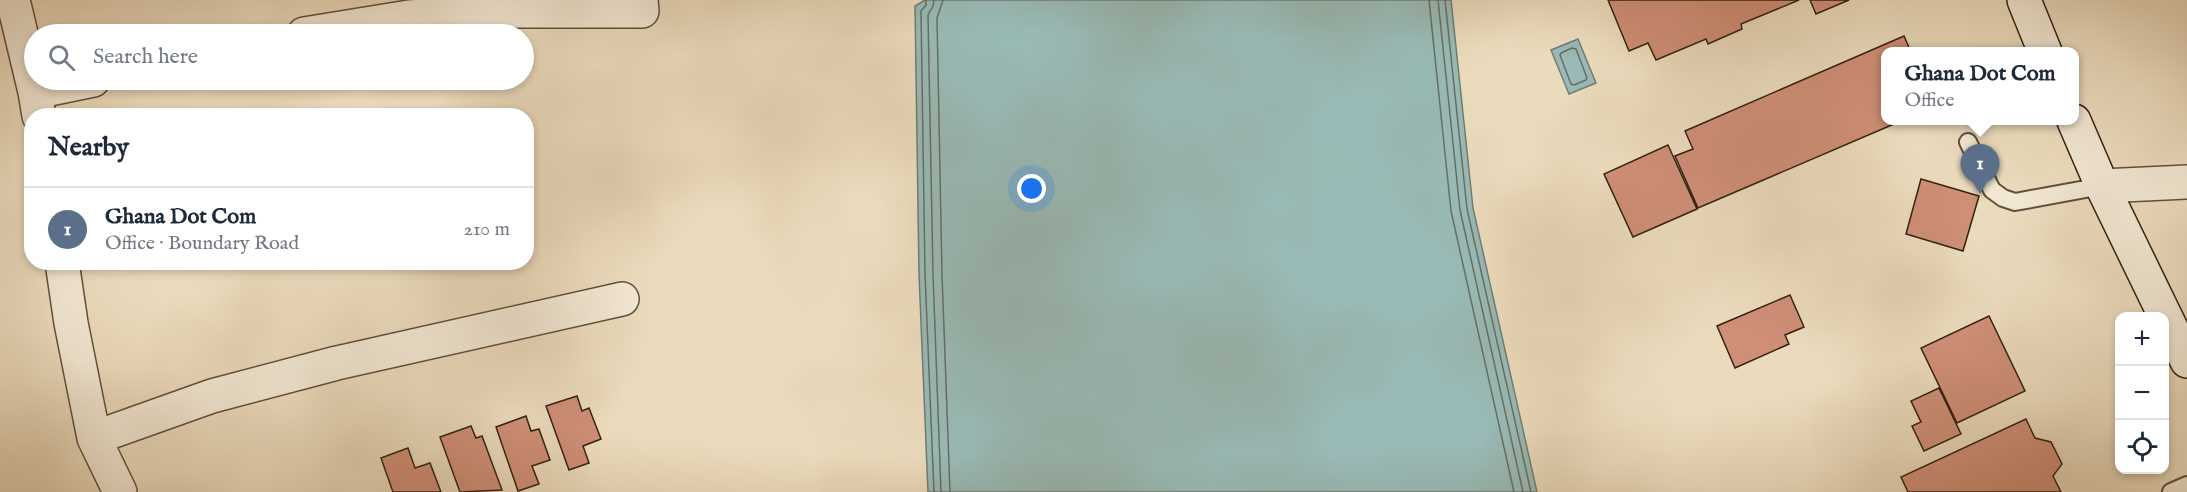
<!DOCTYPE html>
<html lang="en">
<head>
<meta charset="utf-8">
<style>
	:root { --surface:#fff; --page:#f2f2f3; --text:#1f2937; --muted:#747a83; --line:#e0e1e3; --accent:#2563eb }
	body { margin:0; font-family:"IM FELL English",serif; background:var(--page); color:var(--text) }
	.controls { position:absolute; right:18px; bottom:18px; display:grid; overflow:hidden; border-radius:12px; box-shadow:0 3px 9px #0003 }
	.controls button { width:54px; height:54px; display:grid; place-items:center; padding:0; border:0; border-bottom:2px solid var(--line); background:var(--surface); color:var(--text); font:30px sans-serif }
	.you { position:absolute; left:1032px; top:189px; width:21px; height:21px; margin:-15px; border:4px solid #fff; border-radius:50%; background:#1a73e8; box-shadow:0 0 0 9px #1a73e833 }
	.badge { display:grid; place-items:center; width:39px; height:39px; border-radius:50%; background:var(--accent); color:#fff; font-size:20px; font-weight:700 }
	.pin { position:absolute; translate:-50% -50px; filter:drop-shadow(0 2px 3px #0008) }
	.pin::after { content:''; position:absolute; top:32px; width:21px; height:18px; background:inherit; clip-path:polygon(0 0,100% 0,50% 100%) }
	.popup { position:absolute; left:1881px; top:47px; width:198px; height:78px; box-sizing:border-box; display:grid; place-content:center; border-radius:12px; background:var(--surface); filter:drop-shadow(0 2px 4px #0005); font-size:20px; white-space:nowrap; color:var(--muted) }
	.popup b { font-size:22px; color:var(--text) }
	.popup::after { content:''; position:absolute; left:50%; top:100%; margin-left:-12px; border:12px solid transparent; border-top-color:var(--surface) }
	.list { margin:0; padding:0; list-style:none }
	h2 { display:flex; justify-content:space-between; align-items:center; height:78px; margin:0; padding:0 24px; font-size:26px }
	h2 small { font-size:20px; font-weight:400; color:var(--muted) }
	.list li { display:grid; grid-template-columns:39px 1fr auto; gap:18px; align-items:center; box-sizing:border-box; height:84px; padding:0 24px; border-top:2px solid var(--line) }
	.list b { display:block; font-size:22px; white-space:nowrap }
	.list p { margin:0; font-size:20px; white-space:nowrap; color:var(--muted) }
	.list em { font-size:20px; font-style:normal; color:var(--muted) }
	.icon { flex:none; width:33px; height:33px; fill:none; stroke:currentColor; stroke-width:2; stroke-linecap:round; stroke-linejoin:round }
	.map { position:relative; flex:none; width:2187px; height:492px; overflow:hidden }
	.search { position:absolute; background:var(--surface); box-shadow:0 3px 9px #0003; left:24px; top:24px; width:510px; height:66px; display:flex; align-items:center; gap:15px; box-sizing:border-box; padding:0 21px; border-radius:33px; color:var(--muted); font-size:22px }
	.panel { position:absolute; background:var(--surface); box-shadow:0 3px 9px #0003; left:24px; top:108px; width:510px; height:162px; border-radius:24px }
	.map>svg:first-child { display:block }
</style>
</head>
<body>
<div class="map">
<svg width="2187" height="492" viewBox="0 0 2187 492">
	<rect width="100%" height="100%" fill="#ebdbbd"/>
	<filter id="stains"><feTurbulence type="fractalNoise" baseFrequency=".00333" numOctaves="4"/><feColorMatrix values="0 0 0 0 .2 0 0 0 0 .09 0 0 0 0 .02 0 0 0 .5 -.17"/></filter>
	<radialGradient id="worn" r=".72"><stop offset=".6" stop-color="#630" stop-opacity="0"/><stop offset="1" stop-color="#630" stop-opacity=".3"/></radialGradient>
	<!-- water -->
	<path fill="#99bab6" stroke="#707d74" stroke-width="1.5" d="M925 0H1451L1473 208 1537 492H928L919 274 915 6Z
		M1578 39 1596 83 1569 94 1551 50Z"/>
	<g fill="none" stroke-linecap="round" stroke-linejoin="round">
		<!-- shore -->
		<path stroke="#666e64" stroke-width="1.5" d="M926 0V5L921 11 925 274 934 492
			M934 0 933 6 928 15 933 274 941 492
			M943 0 937 18 942 274 950 492
			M1429 0 1451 211 1514 492
			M1438 0 1460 210 1523 492
			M1445 0 1467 209 1531 492
			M1572 48 1576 49 1587 78 1586 80 1574 85 1571 84 1560 55 1561 53Z"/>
	</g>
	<!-- building -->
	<path fill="#cf8f77" stroke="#322111" stroke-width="1.5" d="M1608 0H1799L1741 24 1742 29 1708 44 1706 39 1656 60 1648 43 1629 51Z
		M1810 0H1849L1816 14Z
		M1904 36 1911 52H1886V121H1901L1698 208 1675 156 1693 149 1685 131Z
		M1668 145 1697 209 1633 237 1604 174Z
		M1921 179 1979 196 1963 251 1906 234Z
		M1790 295 1804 327 1785 335 1789 344 1735 368 1717 326Z
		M1989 316 2025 391 1957 423 1921 348Z
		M1939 388 1961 434 1924 451 1912 426 1921 422 1911 401Z
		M577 396 582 411 589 408 601 439 583 446 589 463 569 470 546 406Z
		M526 416 531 431 539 429 550 460 532 466 539 484 518 491 496 427Z
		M2026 419 2035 438 2051 442 2062 464 2053 476 2061 492H1908L1901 477Z
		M471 426 476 438 482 436 502 490 460 492 440 437Z
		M408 448 415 468 430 463 441 492H393L381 458Z"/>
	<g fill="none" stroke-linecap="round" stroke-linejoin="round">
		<!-- service casing -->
		<g stroke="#60503c" stroke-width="20">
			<path id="service" d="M1968 142 1992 190 2003 198 2015 202 2102 186
				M2171 492 2187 485"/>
		</g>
		<!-- minor casing -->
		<g stroke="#60503c" stroke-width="36">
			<path id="minor" d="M13 0 35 92 39 116
				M304 34 409 17 498 11H642L641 0
				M35 92 93 80
				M2102 186 2187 182
				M62 262 71 323 94 438 120 492
				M94 438 212 396 337 363 622 299"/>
		</g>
		<!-- secondary casing -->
		<g stroke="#322111" stroke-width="36">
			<path id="secondary" d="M2024 0 2045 52
				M2074 121 2102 186 2187 361"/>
		</g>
		<!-- service -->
		<use href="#service" stroke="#f2e8d4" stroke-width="16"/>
		<!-- minor -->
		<use href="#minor" stroke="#f2e8d4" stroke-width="33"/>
		<!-- secondary -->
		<use href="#secondary" stroke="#f2e8d4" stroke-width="33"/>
	</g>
	<rect width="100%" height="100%" filter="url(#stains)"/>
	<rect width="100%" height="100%" fill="url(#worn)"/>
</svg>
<div class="controls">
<button>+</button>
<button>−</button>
<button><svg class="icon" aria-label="locate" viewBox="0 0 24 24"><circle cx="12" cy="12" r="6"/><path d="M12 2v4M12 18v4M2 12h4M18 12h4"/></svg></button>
</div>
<div class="you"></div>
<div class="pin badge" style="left:1980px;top:194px;background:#5c6f8a">1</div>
<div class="popup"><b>Ghana Dot Com</b>Office</div>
<div class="search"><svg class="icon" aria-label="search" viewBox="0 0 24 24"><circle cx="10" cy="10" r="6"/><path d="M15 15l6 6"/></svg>Search here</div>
<section class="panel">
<h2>Nearby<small></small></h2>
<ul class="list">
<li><span class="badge" style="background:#5c6f8a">1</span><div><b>Ghana Dot Com</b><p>Office · Boundary Road</p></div><em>210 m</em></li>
</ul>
</section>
</div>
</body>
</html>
